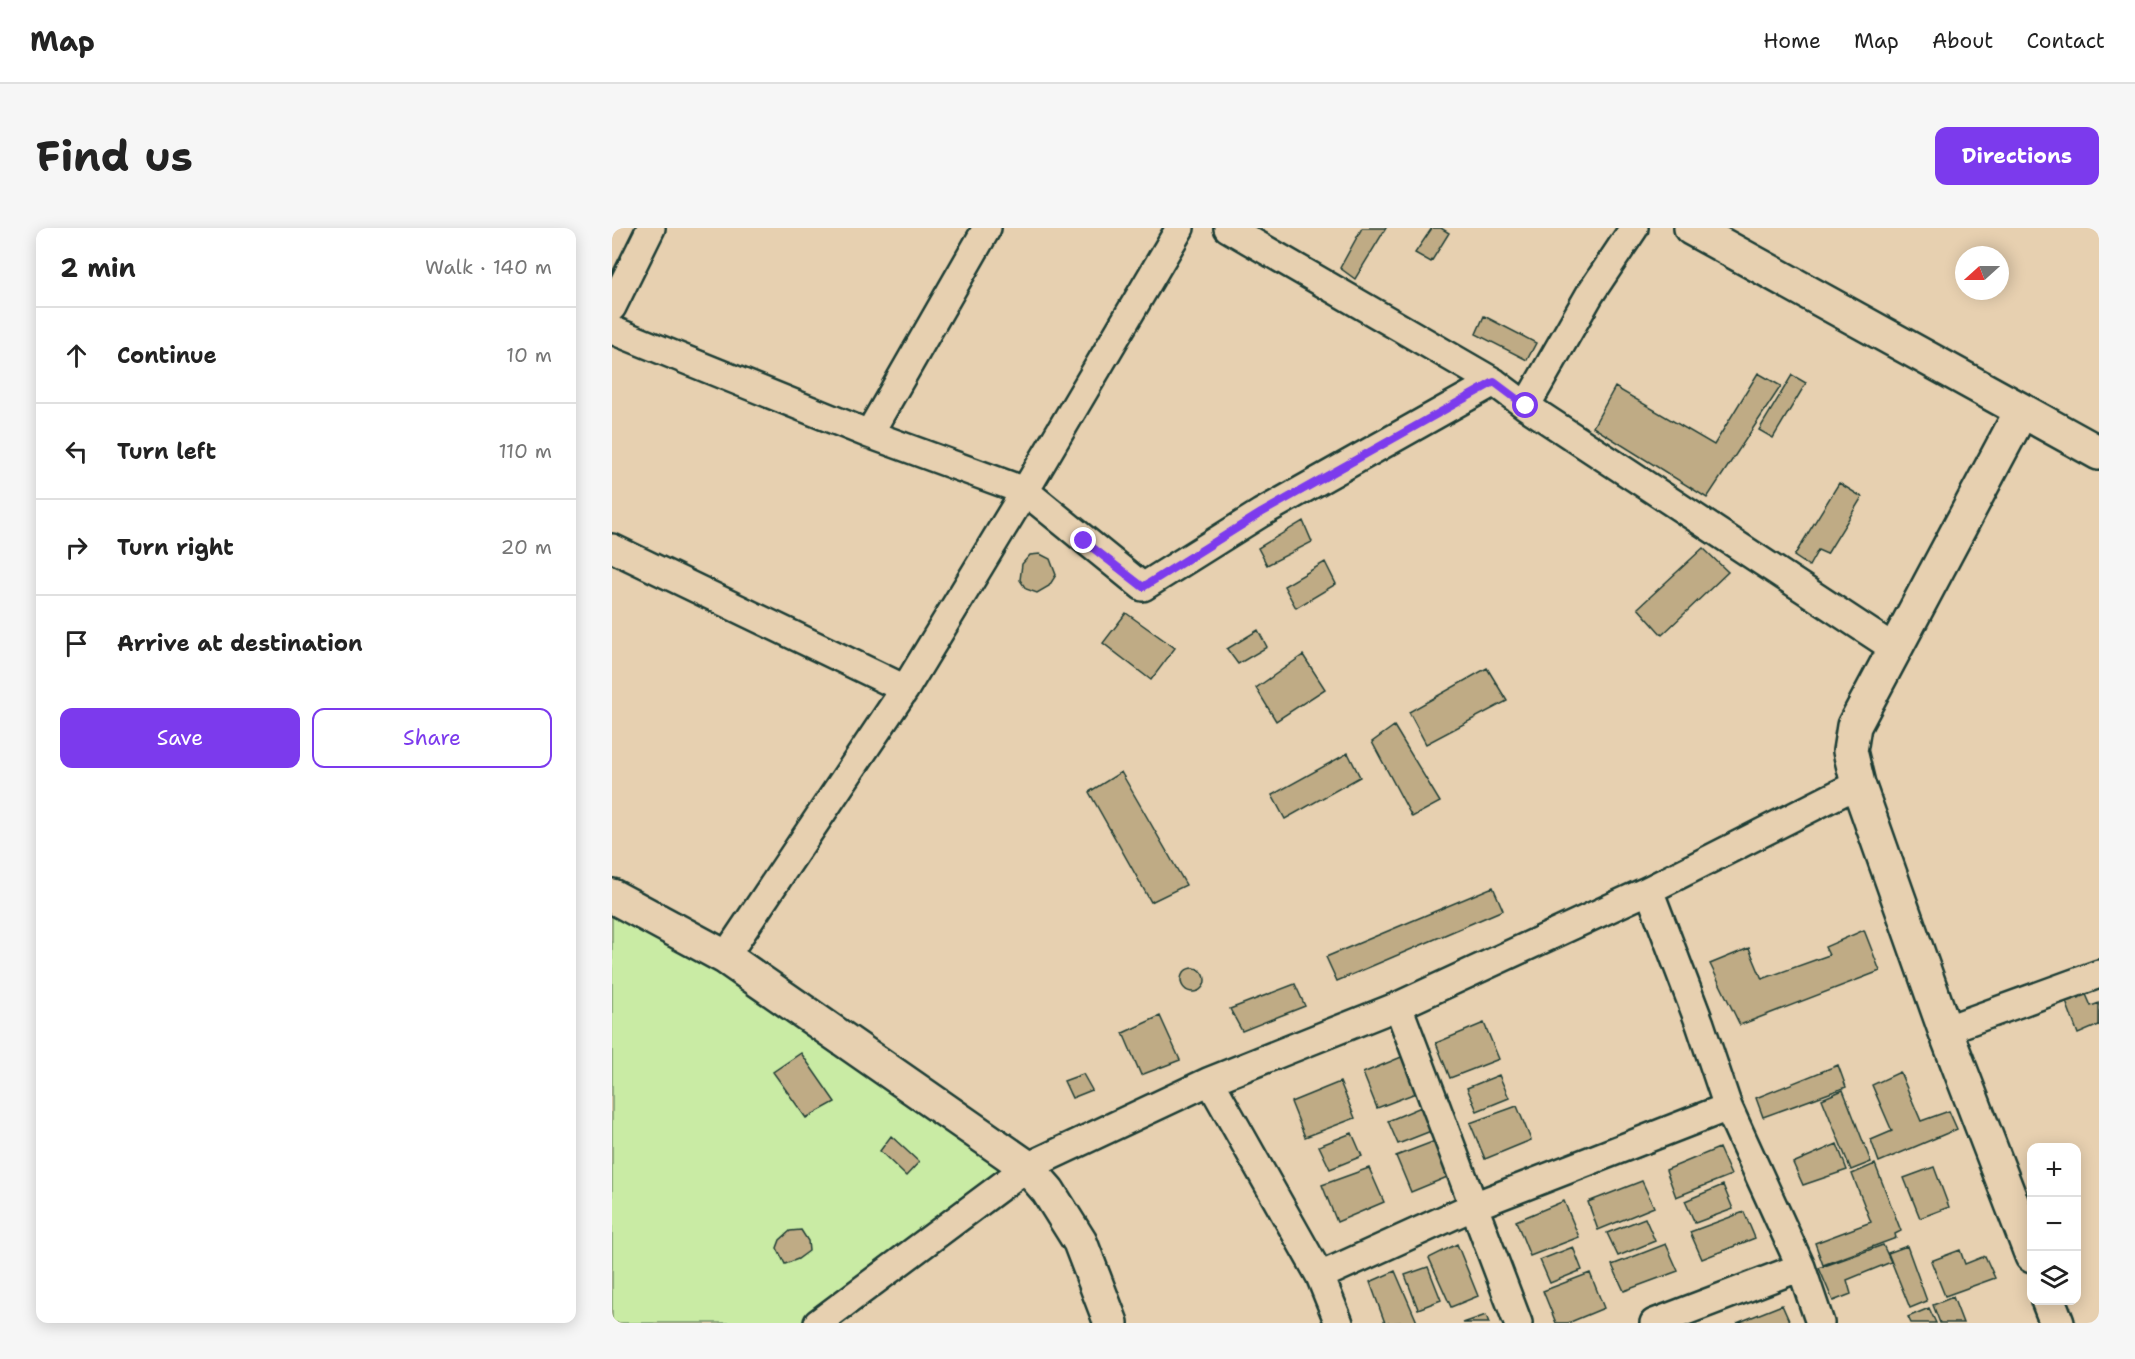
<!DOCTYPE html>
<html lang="en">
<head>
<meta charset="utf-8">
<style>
	:root { --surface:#fff; --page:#f6f6f6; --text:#222; --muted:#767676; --line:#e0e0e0; --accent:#7c3aed }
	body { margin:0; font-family:"Shantell Sans",sans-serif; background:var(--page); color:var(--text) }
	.controls { position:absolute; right:18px; bottom:18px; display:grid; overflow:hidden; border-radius:12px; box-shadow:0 3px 15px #0003 }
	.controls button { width:54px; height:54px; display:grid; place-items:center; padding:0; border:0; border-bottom:2px solid var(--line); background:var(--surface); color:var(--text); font:30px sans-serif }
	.compass { position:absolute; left:1343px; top:18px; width:54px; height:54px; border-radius:50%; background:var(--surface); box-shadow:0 3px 15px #0003; rotate:249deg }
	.stop { position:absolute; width:18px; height:18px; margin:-14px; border:4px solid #7c3aed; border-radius:50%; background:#fff }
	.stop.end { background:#7c3aed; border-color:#fff; box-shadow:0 2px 6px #0008 }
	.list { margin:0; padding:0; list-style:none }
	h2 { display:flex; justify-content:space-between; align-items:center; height:78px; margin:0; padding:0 24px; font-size:26px }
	h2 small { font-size:20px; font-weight:400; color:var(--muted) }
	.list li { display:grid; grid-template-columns:39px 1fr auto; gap:18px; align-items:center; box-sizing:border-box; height:96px; padding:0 24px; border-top:2px solid var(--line) }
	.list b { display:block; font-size:22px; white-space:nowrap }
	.list em { font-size:20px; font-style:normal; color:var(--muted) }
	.actions { display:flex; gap:12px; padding:18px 24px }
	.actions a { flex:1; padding:14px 0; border:2px solid var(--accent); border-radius:12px; text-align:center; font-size:21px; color:var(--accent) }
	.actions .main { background:var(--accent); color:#fff }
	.icon { flex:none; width:33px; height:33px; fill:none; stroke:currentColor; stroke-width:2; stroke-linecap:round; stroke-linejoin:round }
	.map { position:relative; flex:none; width:1487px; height:1095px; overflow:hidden; border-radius:12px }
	header { display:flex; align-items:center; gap:36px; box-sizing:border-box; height:84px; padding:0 30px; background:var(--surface); border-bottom:2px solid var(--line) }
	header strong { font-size:28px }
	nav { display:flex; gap:33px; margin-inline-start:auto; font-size:21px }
	.intro { display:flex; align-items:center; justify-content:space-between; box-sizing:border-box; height:144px; padding:0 36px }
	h1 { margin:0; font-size:42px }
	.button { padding:15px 27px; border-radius:12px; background:var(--accent); color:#fff; font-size:21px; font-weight:700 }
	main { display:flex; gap:36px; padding:0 36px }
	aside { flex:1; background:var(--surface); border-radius:12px; box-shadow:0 3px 15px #0003 }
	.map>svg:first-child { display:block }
</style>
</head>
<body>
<header>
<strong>Map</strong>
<nav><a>Home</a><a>Map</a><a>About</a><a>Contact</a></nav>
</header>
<div class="intro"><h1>Find us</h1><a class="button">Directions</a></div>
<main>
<aside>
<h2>2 min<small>Walk · 140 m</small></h2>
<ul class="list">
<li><svg class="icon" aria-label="ahead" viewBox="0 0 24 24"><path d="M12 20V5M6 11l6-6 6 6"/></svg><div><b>Continue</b></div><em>10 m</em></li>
<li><svg class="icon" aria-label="left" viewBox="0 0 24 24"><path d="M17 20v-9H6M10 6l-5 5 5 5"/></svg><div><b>Turn left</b></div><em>110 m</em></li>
<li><svg class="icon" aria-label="right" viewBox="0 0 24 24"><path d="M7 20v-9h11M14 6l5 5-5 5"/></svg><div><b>Turn right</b></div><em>20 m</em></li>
<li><svg class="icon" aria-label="arrive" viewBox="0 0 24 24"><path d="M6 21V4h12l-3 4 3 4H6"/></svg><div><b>Arrive at destination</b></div></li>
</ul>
<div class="actions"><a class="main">Save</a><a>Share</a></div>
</aside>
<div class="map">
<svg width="1487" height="1095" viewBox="0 0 1487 1095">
	<rect width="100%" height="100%" fill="#e7d0b0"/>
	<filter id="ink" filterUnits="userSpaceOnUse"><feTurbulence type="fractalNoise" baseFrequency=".0167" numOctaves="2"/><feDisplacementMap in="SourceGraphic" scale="12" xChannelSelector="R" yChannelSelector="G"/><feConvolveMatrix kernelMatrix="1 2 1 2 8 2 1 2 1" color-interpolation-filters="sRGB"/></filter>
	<g filter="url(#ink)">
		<!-- green -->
		<path fill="#c9eba4" stroke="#74946c" stroke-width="1.5" d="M0 666 410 944 208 1095H0Z"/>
		<!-- building -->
		<path fill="#bfab85" stroke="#1f3d34" stroke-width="1.5" d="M750 0H774L743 51 728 40Z
			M820 0H829L837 5 819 34 803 25Z
			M872 88 924 115 915 132 864 106Z
			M1146 145 1169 158 1095 270 981 199 1003 159 1102 217Z
			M1180 147 1194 155 1161 210 1147 202Z
			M1227 255 1250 269 1215 326 1206 322 1197 338 1182 328Z
			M691 293 700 314 655 337 646 320Z
			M1091 320 1116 344 1050 407 1026 380Z
			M428 326 438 331 444 347 437 358 425 365 414 361 408 352 410 336 418 327Z
			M713 334 724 356 684 380 672 358Z
			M514 385 563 420 539 452 491 415Z
			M646 402 655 419 626 436 615 421Z
			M691 427 713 461 664 493 644 460Z
			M875 440 895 473 814 516 797 484Z
			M782 498 828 574 800 589 760 514Z
			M736 525 748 549 673 591 660 567Z
			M509 544 574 657 539 674 477 564Z
			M881 659 891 682 725 753 714 729Z
			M1252 702 1268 743 1128 797 1098 736 1137 720 1150 751 1217 727 1213 719Z
			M569 752a12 12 0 1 1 24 0a12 12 0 1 1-24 0Z
			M683 756 693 778 630 803 618 781Z
			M1473 764 1479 778 1487 775V797L1466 806 1453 771Z
			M548 788 568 832 529 847 511 805Z
			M872 795 887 831 838 850 824 815Z
			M189 825 223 874 194 890 161 844Z
			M799 825 814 861 765 880 751 845Z
			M1226 837 1234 859 1151 889 1144 870Z
			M1288 844 1309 893 1337 883 1345 901 1267 934 1259 912 1280 903 1260 857Z
			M471 846 480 862 460 870 452 853Z
			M887 847 897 870 865 883 855 860Z
			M728 854 743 890 693 909 679 874Z
			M1231 862 1259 934 1239 942 1210 871Z
			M905 878 919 912 873 931 858 895Z
			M809 879 819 903 786 916 776 893Z
			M740 905 750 928 718 941 707 918Z
			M279 908 307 934 294 948 268 923Z
			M831 910 845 945 799 964 784 928Z
			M1225 916 1235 942 1191 957 1181 935Z
			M1107 920 1119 947 1064 969 1054 942Z
			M1263 936 1289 1003 1283 1006 1284 1010 1211 1037 1203 1015 1259 994 1240 946Z
			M1322 939 1337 979 1308 990 1292 950Z
			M757 940 772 974 725 994 710 957Z
			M1030 953 1042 979 986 1002 976 974Z
			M1111 957 1121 981 1083 995 1073 973Z
			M952 973 967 1009 918 1028 904 993Z
			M1132 984 1143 1010 1090 1031 1078 1004Z
			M1033 990 1043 1013 1006 1028 995 1005Z
			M189 1002 196 1013 197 1023 186 1031 173 1036 165 1020 168 1012 178 1003Z
			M845 1016 866 1068 839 1079 817 1030Z
			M1054 1016 1066 1043 1012 1063 1000 1037Z
			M1271 1017 1279 1034 1235 1052 1239 1066 1221 1073 1207 1040Z
			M1295 1018 1315 1073 1298 1080 1276 1025Z
			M961 1019 970 1042 938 1055 928 1032Z
			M1348 1022 1353 1036 1373 1028 1383 1050 1333 1068 1319 1033Z
			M816 1039 829 1072 806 1081 793 1047Z
			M783 1043 805 1094 773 1095 758 1054Z
			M978 1045 992 1080 956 1095H944L931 1063Z
			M1341 1069 1351 1095H1328L1321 1077Z
			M1170 1077 1178 1095H1125Z
			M1317 1080 1324 1095H1299L1296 1089Z
			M874 1087 877 1095H851Z"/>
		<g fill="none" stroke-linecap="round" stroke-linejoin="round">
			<!-- street casing -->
			<g stroke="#1f3d34" stroke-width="32">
				<path id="street" d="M616 0 882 154 914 178 1283 421
					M0 79 39 0
					M0 102 257 206 413 263 531 359 649 285 882 154
					M914 178 978 66 1022 0
					M257 206 375 0
					M0 320 293 461
					M1037 662 1088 796 1116 879 1189 1039 1208 1095
					M113 729 293 461 413 263 568 0
					M786 778 906 1095
					M1333 802 1487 746
					M598 853 708 1048 727 1095
					M708 1048 862 978 1116 879
					M206 1095 415 939 598 853 786 778 1037 662 1246 556
					M1042 1095 1189 1039"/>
			</g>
			<!-- secondary casing -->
			<g stroke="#1f3d34" stroke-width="38">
				<path id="secondary" d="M1079 0 1487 225
					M1409 184 1242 498 1238 523 1246 556 1333 802 1420 1028
					M0 668 113 729 415 939 436 963 468 1014 499 1095
					M1436 1072 1445 1095"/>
			</g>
			<!-- street -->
			<use href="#street" stroke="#e7d0b0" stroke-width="27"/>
			<!-- secondary -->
			<use href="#secondary" stroke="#e7d0b0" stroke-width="33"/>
		</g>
	</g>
	<g fill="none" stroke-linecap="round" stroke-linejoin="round" filter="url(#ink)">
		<!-- route -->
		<path stroke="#7c3aed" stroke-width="8" d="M472 313 531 359 649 285 882 154 914 178"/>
	</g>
</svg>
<div class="controls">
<button>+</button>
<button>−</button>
<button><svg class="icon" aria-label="layers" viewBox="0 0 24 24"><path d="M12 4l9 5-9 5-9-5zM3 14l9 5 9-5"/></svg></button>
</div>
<svg class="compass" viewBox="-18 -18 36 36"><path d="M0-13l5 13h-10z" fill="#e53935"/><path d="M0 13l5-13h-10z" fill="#767676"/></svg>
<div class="stop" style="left:914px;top:178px"></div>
<div class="stop end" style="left:472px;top:313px"></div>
</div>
</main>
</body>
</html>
